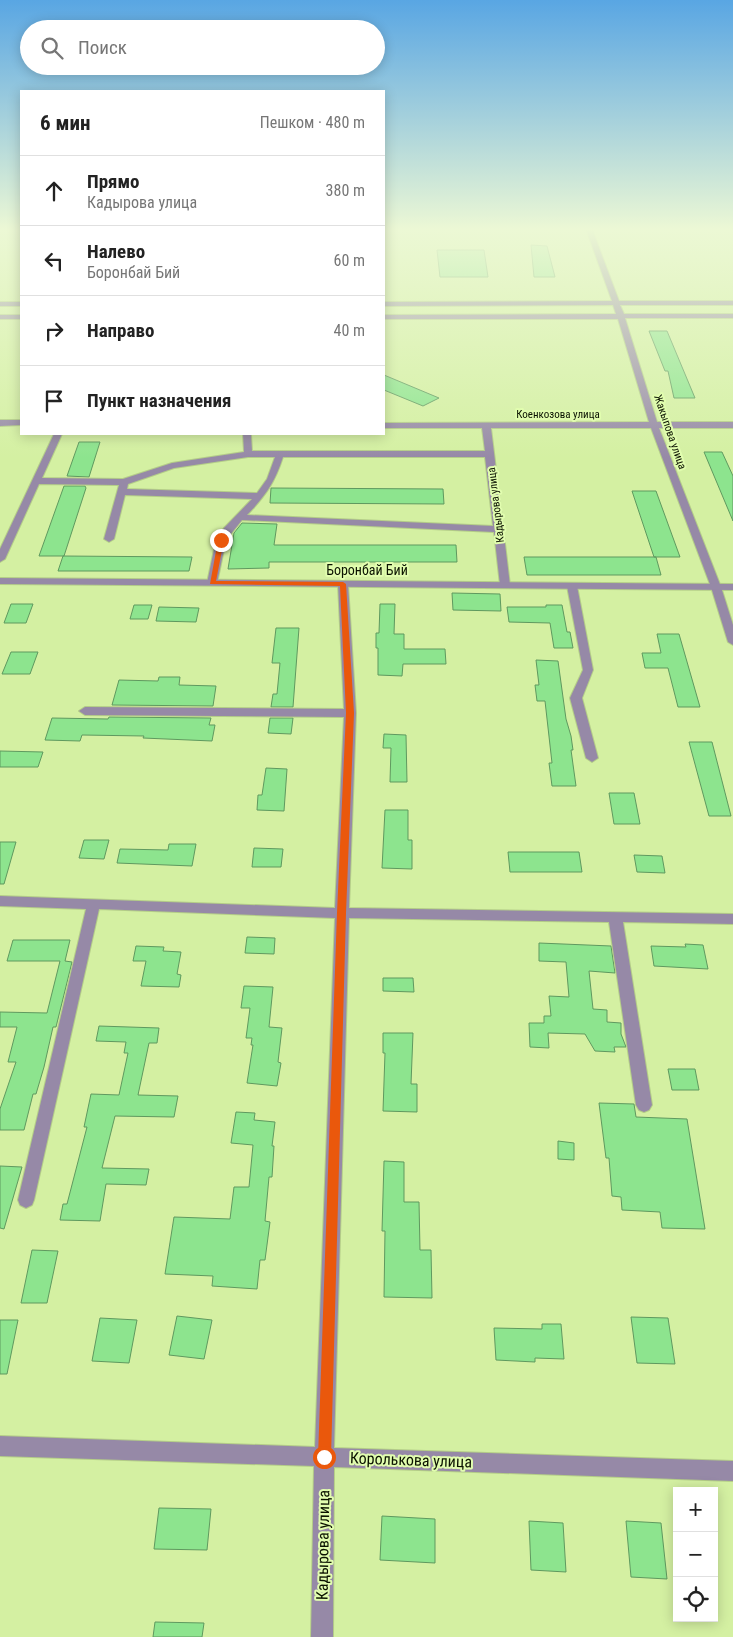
<!DOCTYPE html>
<html lang="ru">
<head>
<meta charset="utf-8">
<style>
	:root { --surface:#fff; --page:#f2f2f2; --text:#222; --muted:#767676; --line:#e0e0e0 }
	body { margin:0; font-family:"Roboto Condensed",sans-serif; background:var(--page); color:var(--text) }
	.controls { position:absolute; right:15px; bottom:15px; display:grid; overflow:hidden; border-radius:0px; box-shadow:0 2px 12px #0003 }
	.controls button { width:45px; height:45px; display:grid; place-items:center; padding:0; border:0; border-bottom:1px solid var(--line); background:var(--surface); color:var(--text); font:25px sans-serif }
	.stop { position:absolute; width:15px; height:15px; margin:-11px; border:4px solid #ea580c; border-radius:50%; background:#fff }
	.stop.end { background:#ea580c; border-color:#fff; box-shadow:0 1px 5px #0008 }
	.list { margin:0; padding:0; list-style:none }
	h2 { display:flex; justify-content:space-between; align-items:center; height:65px; margin:0; padding:0 20px; font-size:21px }
	h2 small { font-size:16px; font-weight:400; color:var(--muted) }
	.list li { display:grid; grid-template-columns:32px 1fr auto; gap:15px; align-items:center; box-sizing:border-box; height:70px; padding:0 20px; border-top:1px solid var(--line) }
	.list b { display:block; font-size:19px; white-space:nowrap }
	.list p { margin:0; font-size:16px; white-space:nowrap; color:var(--muted) }
	.list em { font-size:16px; font-style:normal; color:var(--muted) }
	.icon { flex:none; width:28px; height:28px; fill:none; stroke:currentColor; stroke-width:2; stroke-linecap:round; stroke-linejoin:round }
	.map { position:relative; flex:none; width:733px; height:1637px; overflow:hidden }
	.search { position:absolute; background:var(--surface); box-shadow:0 2px 12px #0003; left:20px; top:20px; width:365px; height:55px; display:flex; align-items:center; gap:12px; box-sizing:border-box; padding:0 18px; border-radius:28px; color:var(--muted); font-size:19px }
	.panel { position:absolute; background:var(--surface); box-shadow:0 2px 12px #0003; left:20px; top:90px; width:365px; height:345px; border-radius:0px }
	.map>svg:first-child { display:block }
</style>
</head>
<body>
<div class="map">
<svg width="733" height="1637" viewBox="0 0 733 1637">
	<rect width="100%" height="100%" fill="#d4f0a2"/>
	<!-- building -->
	<path fill="#8de48e" stroke="#5f995f" d="M531 245 547 246 555 277H534Z
		M437 250H484L488 277H440Z
		M649 331H667L695 398H674L668 371H665Z
		M384 375 439 398 423 406 384 390Z
		M79 442H100L89 477 67 476Z
		M704 452H722L733 476V521Z
		M64 486H85L86 488 64 556H39Z
		M271 488 443 489 444 504 270 503Z
		M632 491H656L680 557H654Z
		M242 523 277 524 274 545H456L457 562H269V568L228 569 234 533Z
		M63 556 192 557 189 571H58Z
		M524 557H656L661 575H527Z
		M452 593 500 594 501 611 453 610Z
		M11 604H33L26 623H4Z
		M380 604H395L394 634H404V649H445L446 664H403L402 676 378 675V648H376V633H379Z
		M134 605H152L148 619H130Z
		M546 605H562L567 632H570L573 648H554L550 623 509 622 507 607H546Z
		M159 607 199 608 196 622 156 621Z
		M276 628H299L293 707H271L273 694H277L280 663H272Z
		M657 634H679L700 707H678L668 668H645L642 653H661Z
		M11 652H38L30 674H2Z
		M536 660 558 661 566 719 571 736 573 750H571L576 786H552L549 763H552L545 701H537L535 685H539Z
		M159 677H180L179 685 216 686 213 706 112 705 119 680 158 681Z
		M109 717 211 718 209 725H215L212 741 143 738 144 736 82 735 80 741 45 740 52 718 108 719Z
		M270 718H293L291 734 268 733Z
		M384 734 406 735 407 782H390L391 748H383Z
		M689 742H712L731 816H709Z
		M0 751 43 752 38 767H0Z
		M266 768 287 769 284 811 257 810 258 795H262Z
		M609 793H634L640 824H614Z
		M385 810H408V840H412V869L382 868Z
		M84 840H109L104 859 79 858Z
		M0 842H16L4 884H0Z
		M169 844H196L192 866 117 863 120 849 168 850Z
		M254 848 283 849 281 867H252Z
		M508 852H579L582 872H510Z
		M634 855 662 856 665 873 637 872Z
		M247 937 275 938 274 954 245 953Z
		M13 940H70L65 961 72 962 56 1027H53L44 1067 36 1094H33L24 1130H0V1109L16 1062H8L17 1027H0V1012L47 1013 60 961H7Z
		M539 943 611 946 615 973 589 971 593 1009 607 1010V1022L621 1023V1034L626 1047H614L615 1052 595 1051 585 1034 548 1033 549 1048 530 1047 529 1023H544V1016H551L549 996 569 997 566 962 539 961Z
		M685 944 703 945 708 969 654 966 651 946 686 947Z
		M136 946 164 947 163 951 181 952 177 974 181 975 179 987 141 986 146 961H133Z
		M383 978H413L414 992 383 991Z
		M244 986 273 987 269 1027 282 1028 278 1062 281 1063 277 1086 247 1083 253 1045H251L252 1038H246L250 1008H241Z
		M99 1026 159 1028 157 1043H149L138 1095 178 1096 174 1117 115 1116 102 1168 149 1169 146 1185 106 1184 100 1221 60 1220 63 1204H67L87 1127H84L91 1094 119 1095 128 1053H124L126 1042 96 1041Z
		M383 1033H413L411 1084H417V1112L383 1111 385 1053H383Z
		M668 1069H695L699 1090H672Z
		M599 1103 634 1104 636 1117 687 1119 705 1229 662 1228 660 1212 622 1210 621 1197 612 1196 609 1158H606Z
		M236 1112 255 1113 254 1120 275 1122 272 1146H274L272 1177H269L265 1221 270 1222 265 1260H260L257 1289 212 1286 213 1276 165 1274 174 1217 230 1219 234 1187H249L253 1145 231 1143Z
		M558 1141 574 1143V1160L558 1159Z
		M384 1161 404 1162V1202H419L420 1250H431L432 1298 384 1297 385 1231H382Z
		M0 1166 22 1167 4 1229 0 1228Z
		M32 1250 58 1251 47 1303H21Z
		M177 1316 212 1320 204 1359 169 1355Z
		M631 1317 668 1318 675 1364 637 1363Z
		M100 1318 137 1320 129 1363 92 1361Z
		M0 1320H18L7 1374H0Z
		M542 1324H561L564 1359 535 1358V1362L496 1360 494 1328 542 1329Z
		M159 1508 211 1509 207 1550 154 1549Z
		M382 1516 435 1519V1563L380 1560Z
		M529 1521 563 1523 566 1572 531 1570Z
		M626 1521 661 1523 667 1579 631 1577Z
		M155 1622 204 1623 202 1637H153Z"/>
	<g fill="none" stroke-linecap="round" stroke-linejoin="round">
		<!-- minor casing -->
		<g stroke="#b4cd88" stroke-width="2">
			<path id="minor" d="M586 229H592L619 301H733V305H620L624 314H733V318H625L657 422H733V428H659L721 587 733 625V645L728 642 711 587 651 428H491L510 585 505 588 500 585 494 532 242 520 226 540 217 583 216 585H208L207 583 216 540 224 528 252 499 125 495 114 539 109 542 104 539 119 485 39 484 5 559 0 562V549L54 434H62L42 478 123 479 172 463 244 452 243 434H251L252 451H485L482 428H384V423L649 422 618 319H384V315L616 314 613 305 384 306V302L612 301ZM248 457H275L267 479 257 493 127 489 128 484 174 468ZM283 457H485L493 526 247 515C266 495 275 482 283 457Z
				M0 302H21V306H0Z
				M0 315H21V319H0Z
				M0 420H21V425L0 426Z
				M343 581 348 584 356 713 349 908 733 914V924L623 922 652 1105 649 1110 644 1112 639 1110 636 1105 609 922 349 918 334 1448 733 1461V1481L334 1467 333 1637H311L314 1466 0 1456V1436L315 1447 335 918 99 909 34 1200 32 1205 26 1208 20 1205 18 1200 86 909 0 906V896L335 908 344 717 85 715 79 711 85 707 344 709 338 584Z
				M572 583 577 586 593 670 582 698 598 758 592 762 586 758 570 698 583 670 567 586Z"/>
		</g>
		<!-- tertiary casing -->
		<g stroke="#b4cd88" stroke-width="2">
			<path id="tertiary" d="M0 578 733 584V590L0 584Z"/>
		</g>
		<!-- minor -->
		<use href="#minor" fill="#9689a7" fill-rule="evenodd"/>
		<!-- tertiary -->
		<use href="#tertiary" fill="#9689a7" fill-rule="evenodd"/>
	</g>
	<!-- sky -->
	<linearGradient id="sky" x2="0" y2="1"><stop stop-color="#59a6e3"/><stop offset="0.5" stop-color="#ecf8d5"/><stop offset="1" stop-color="#ecf8d5" stop-opacity="0"/></linearGradient>
	<rect width="733" height="458" fill="url(#sky)"/>
	<!-- route -->
	<path fill="#ea580c" d="M221 538 224 540 216 581 343 582 346 584 354 713 346 913 331 1457 329 1462 324 1464 320 1462 318 1457 337 913 346 713 340 586 210 584 218 540Z"/>
	<g text-anchor="middle" dominant-baseline="central" stroke-width="4" stroke-linejoin="round" paint-order="stroke">
		<!-- far-street labels -->
		<g font-size="11" fill="#0b1300" stroke="#e1fdaf">
			<text x="558" y="414">Коенкозова улица</text>
			<text transform="translate(670 432) rotate(71)">Жакыпова улица</text>
			<text transform="translate(496 505) rotate(-97)">Кадырова улица</text>
		</g>
		<!-- street labels -->
		<g font-size="14" fill="#0b1300" stroke="#e1fdaf">
			<text x="367" y="570">Боронбай Бий</text>
		</g>
		<!-- near-street labels -->
		<g font-size="16" fill="#0b1300" stroke="#e1fdaf">
			<text transform="translate(411 1460) rotate(2)">Королькова улица</text>
			<text transform="translate(323 1545) rotate(-89)">Кадырова улица</text>
		</g>
	</g>
</svg>
<div class="controls">
<button>+</button>
<button>−</button>
<button><svg class="icon" aria-label="locate" viewBox="0 0 24 24"><circle cx="12" cy="12" r="6"/><path d="M12 2v4M12 18v4M2 12h4M18 12h4"/></svg></button>
</div>
<div class="stop" style="left:324px;top:1457px"></div>
<div class="stop end" style="left:221px;top:540px"></div>
<div class="search"><svg class="icon" aria-label="search" viewBox="0 0 24 24"><circle cx="10" cy="10" r="6"/><path d="M15 15l6 6"/></svg>Поиск</div>
<section class="panel">
<h2>6 мин<small>Пешком · 480 m</small></h2>
<ul class="list">
<li><svg class="icon" aria-label="ahead" viewBox="0 0 24 24"><path d="M12 20V5M6 11l6-6 6 6"/></svg><div><b>Прямо</b><p>Кадырова улица</p></div><em>380 m</em></li>
<li><svg class="icon" aria-label="left" viewBox="0 0 24 24"><path d="M17 20v-9H6M10 6l-5 5 5 5"/></svg><div><b>Налево</b><p>Боронбай Бий</p></div><em>60 m</em></li>
<li><svg class="icon" aria-label="right" viewBox="0 0 24 24"><path d="M7 20v-9h11M14 6l5 5-5 5"/></svg><div><b>Направо</b></div><em>40 m</em></li>
<li><svg class="icon" aria-label="arrive" viewBox="0 0 24 24"><path d="M6 21V4h12l-3 4 3 4H6"/></svg><div><b>Пункт назначения</b></div></li>
</ul>
</section>
</div>
</body>
</html>
